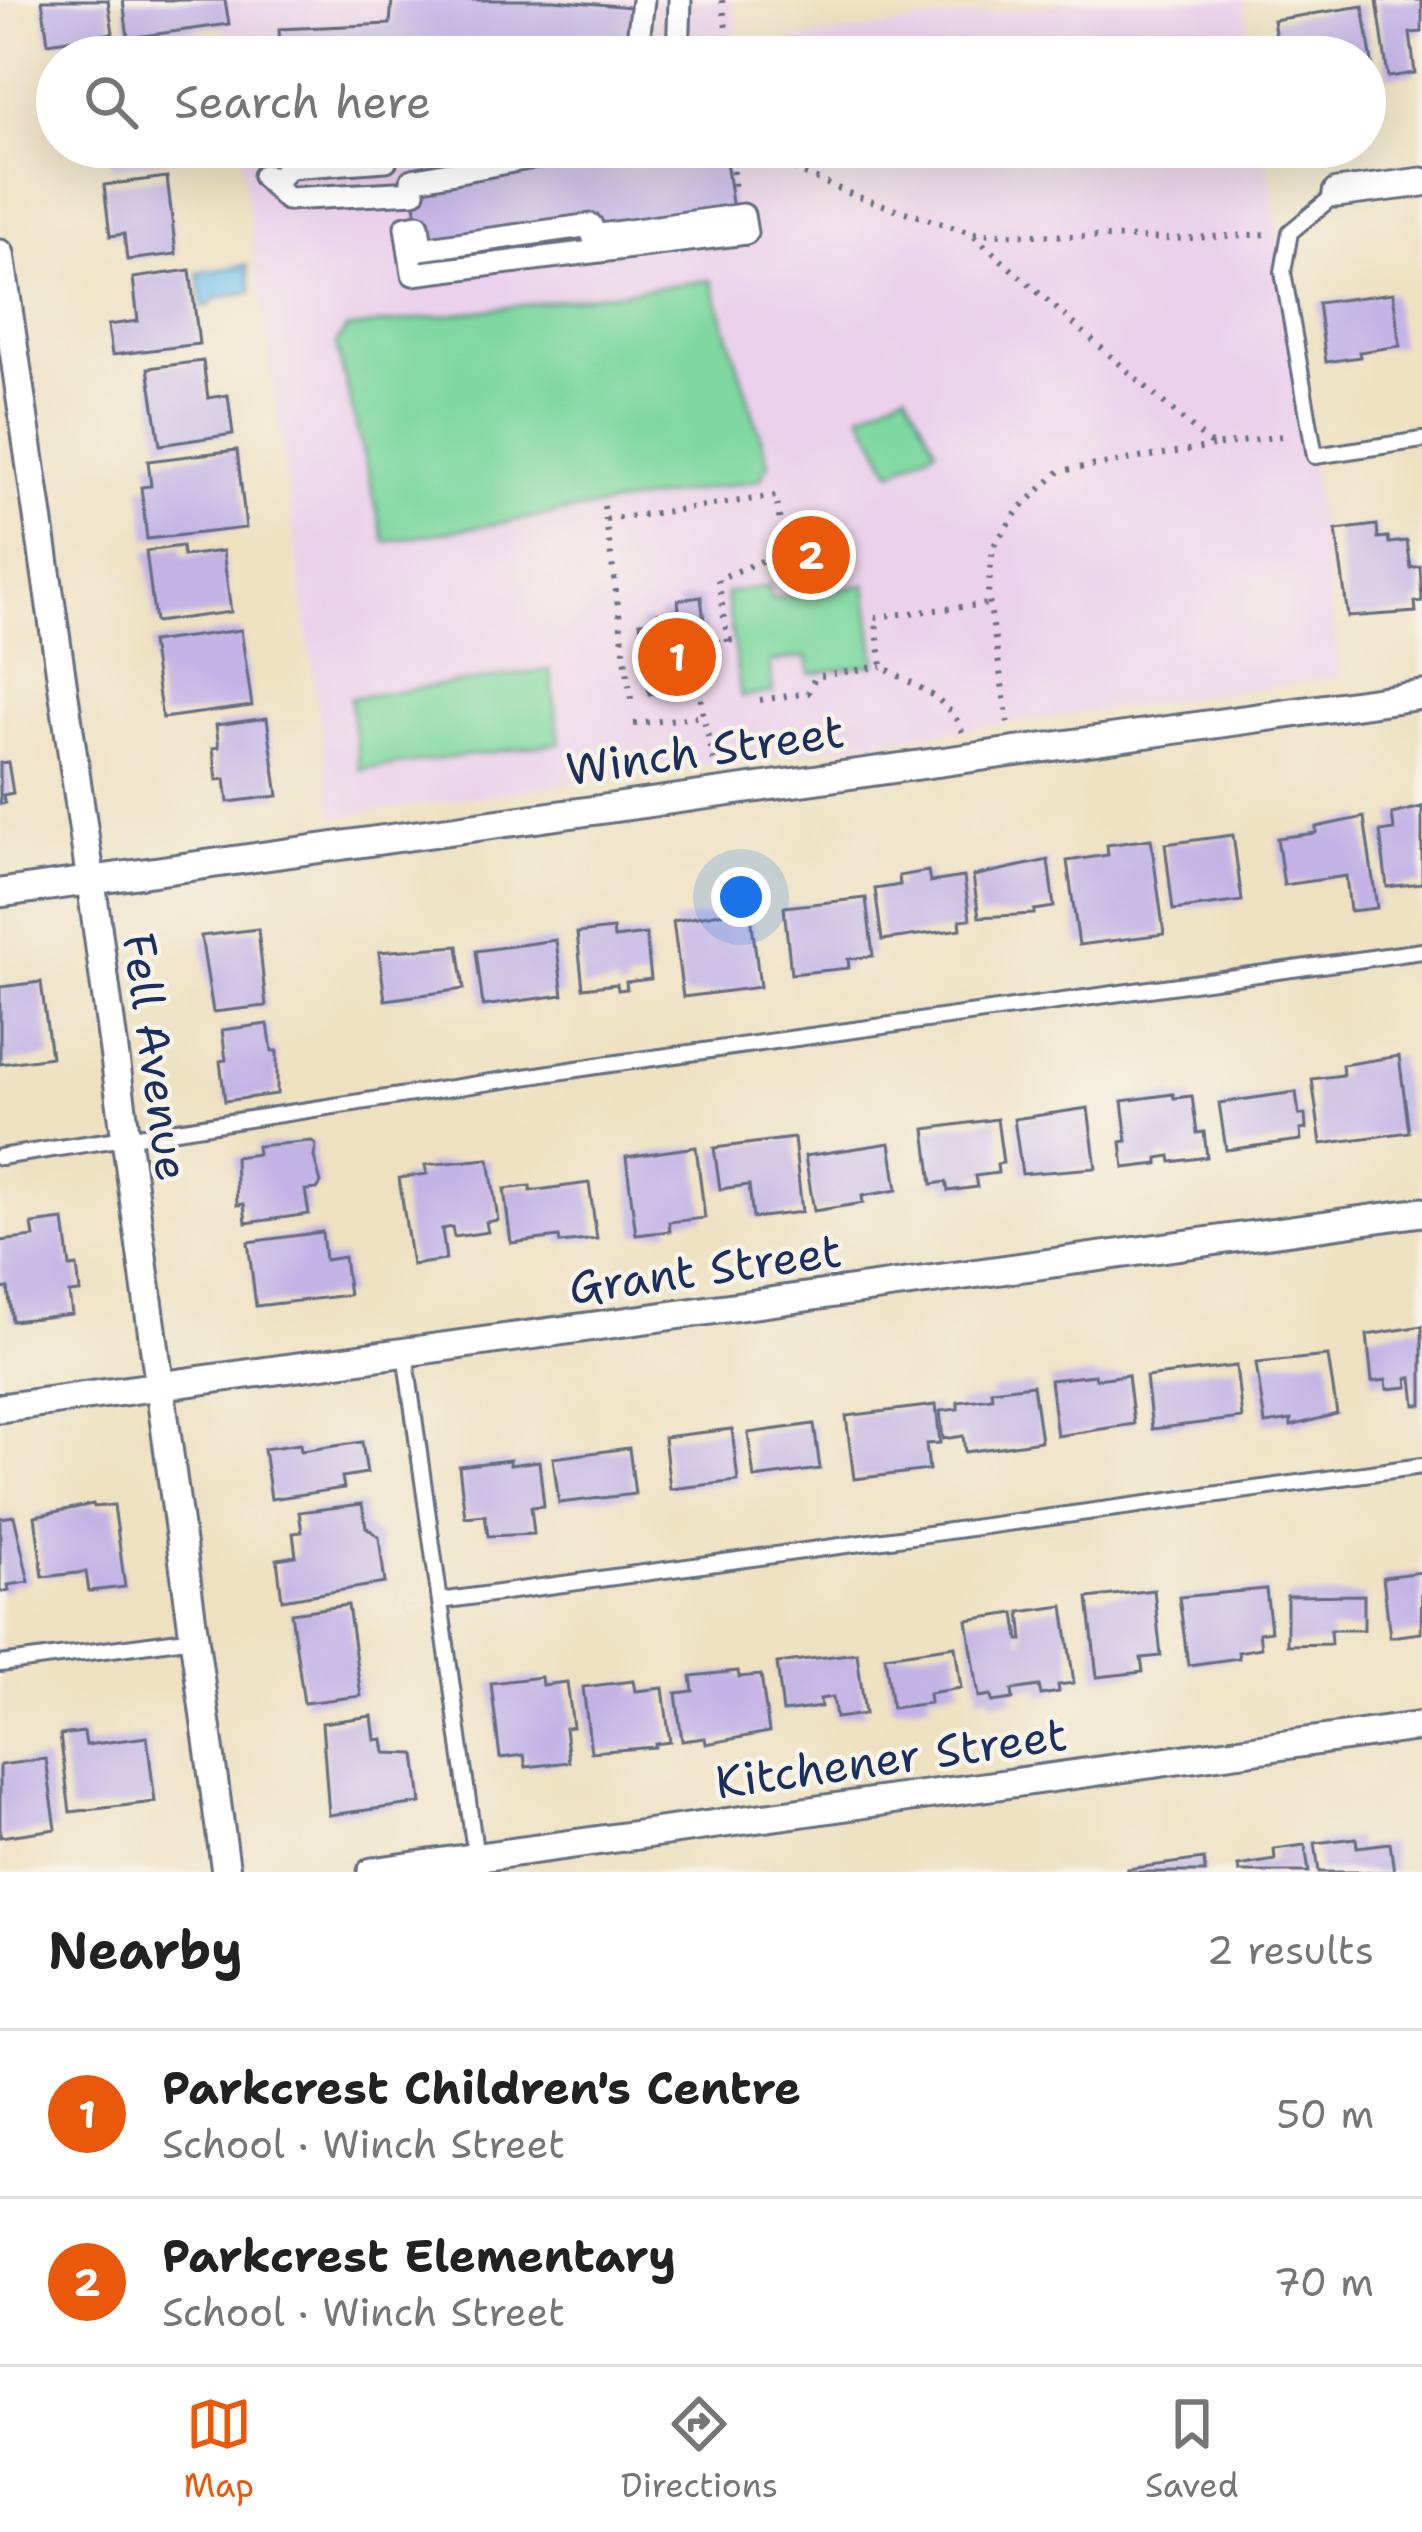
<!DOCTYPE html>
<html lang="en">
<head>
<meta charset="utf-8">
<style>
	:root { --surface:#fff; --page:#f2f2f2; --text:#222; --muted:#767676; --line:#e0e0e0; --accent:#ea580c }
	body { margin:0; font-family:"Shantell Sans",sans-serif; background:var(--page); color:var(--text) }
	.you { position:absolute; left:741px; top:897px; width:42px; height:42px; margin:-30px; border:9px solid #fff; border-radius:50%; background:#1a73e8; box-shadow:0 0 0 18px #1a73e833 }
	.badge { display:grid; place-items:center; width:78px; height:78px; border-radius:50%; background:var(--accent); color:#fff; font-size:39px; font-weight:700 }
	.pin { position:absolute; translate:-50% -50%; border:6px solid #fff; box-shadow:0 3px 12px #0006 }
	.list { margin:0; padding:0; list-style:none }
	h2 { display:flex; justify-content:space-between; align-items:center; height:156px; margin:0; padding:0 48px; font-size:51px }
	h2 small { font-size:39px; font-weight:400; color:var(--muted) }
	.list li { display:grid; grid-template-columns:78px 1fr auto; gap:36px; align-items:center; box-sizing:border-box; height:168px; padding:0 48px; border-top:3px solid var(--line) }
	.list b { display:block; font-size:45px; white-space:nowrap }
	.list p { margin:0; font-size:39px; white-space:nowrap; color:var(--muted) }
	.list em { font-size:39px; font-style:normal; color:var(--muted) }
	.icon { flex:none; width:66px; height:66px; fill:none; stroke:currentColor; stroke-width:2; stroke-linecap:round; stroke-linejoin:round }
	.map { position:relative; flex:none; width:1422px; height:1872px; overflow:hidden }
	.search { position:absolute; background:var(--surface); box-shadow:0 12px 48px #0002; left:36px; right:36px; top:36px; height:132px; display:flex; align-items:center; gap:30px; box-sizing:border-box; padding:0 42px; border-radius:66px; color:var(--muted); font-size:45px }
	.sheet { height:492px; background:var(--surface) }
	nav { display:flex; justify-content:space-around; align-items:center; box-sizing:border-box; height:168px; border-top:3px solid var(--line); background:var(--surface); font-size:33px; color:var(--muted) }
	nav a { display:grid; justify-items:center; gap:6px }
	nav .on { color:var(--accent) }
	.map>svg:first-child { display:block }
</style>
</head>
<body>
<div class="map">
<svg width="1422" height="1872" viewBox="0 0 1422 1872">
	<rect width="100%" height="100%" fill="#f7f3e8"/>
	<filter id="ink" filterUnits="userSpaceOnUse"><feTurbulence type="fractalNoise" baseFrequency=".00833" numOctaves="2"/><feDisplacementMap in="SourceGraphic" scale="24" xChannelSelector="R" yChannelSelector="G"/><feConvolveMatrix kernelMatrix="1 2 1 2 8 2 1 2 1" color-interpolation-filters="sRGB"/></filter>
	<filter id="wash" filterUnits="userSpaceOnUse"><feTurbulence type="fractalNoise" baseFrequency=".004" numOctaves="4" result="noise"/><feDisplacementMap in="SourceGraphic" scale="48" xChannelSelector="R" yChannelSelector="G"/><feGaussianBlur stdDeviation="2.7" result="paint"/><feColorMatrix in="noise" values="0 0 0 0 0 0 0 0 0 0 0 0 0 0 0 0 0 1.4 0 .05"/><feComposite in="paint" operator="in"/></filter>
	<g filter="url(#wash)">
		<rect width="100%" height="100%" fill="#eee1c1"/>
		<!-- built -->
		<path fill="#ebd1eb" d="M220 0H733L740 47 1084 0H1244L1253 57H228Z
			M240 147H1266L1341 677 333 817Z"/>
		<!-- green -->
		<path fill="#7ed89f" stroke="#4c847e" stroke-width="3" d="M711 280 769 463 760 480 385 542 336 344 346 329Z
			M906 391 936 448 892 472 861 414Z
			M866 585 876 664 810 674 807 657 769 662 773 692 741 697 726 593 769 586 771 599Z
			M550 670 560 743 360 770 350 698Z"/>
		<!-- water -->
		<path fill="#70c1ec" stroke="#4678a5" stroke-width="3" d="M247 265 252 292 216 298 211 305 203 307 198 273Z"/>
		<g id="blocks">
			<!-- building -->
			<path fill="#c3b4e5" d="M42 0H108L113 33 48 43Z
				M123 0H225L229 24 128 38Z
				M392 0H554L642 8 636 57H281L279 29 390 24Z
				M1377 0H1422V32L1410 33 1415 73 1388 77Z
				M1363 6 1376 88 1365 89V57H1279L1273 20Z
				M110 147H178L180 158 113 168Z
				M287 147H386V160L289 167Z
				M587 147H724L734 217 421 249 412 180Z
				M167 177 176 254 127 260 124 234 110 236 104 185Z
				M190 270 199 344 112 355 108 325 138 321 133 278Z
				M1393 293 1400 346 1359 352 1360 357 1326 362 1318 303Z
				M203 361 208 398 228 395 233 434 160 445 148 368Z
				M237 450 246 528 147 539 141 487 151 486 148 461Z
				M1377 525 1378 538 1388 537 1389 543 1407 541 1411 568 1420 566 1422 601 1415 602 1416 612 1348 617 1336 530Z
				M182 546 183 556 223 551 231 612 155 622 146 551Z
				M701 597 709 662 688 664 691 688 649 694 640 622 659 620 658 613 679 610 678 600Z
				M241 630 252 706 162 718 151 642Z
				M267 718 278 796 228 802 225 779 217 780 213 748 219 747 216 725Z
				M8 762 13 793 3 795 5 803 0 804V763Z
				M1422 807V883L1387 887 1380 832 1394 830 1392 814Z
				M1364 817 1377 908 1350 911 1346 876 1284 885 1277 838 1316 833V827Z
				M1233 835 1242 901 1173 910 1165 844Z
				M1151 839 1164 934 1079 945 1067 861 1108 855 1107 845Z
				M1048 860 1054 907 1034 910V914L979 917 973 876Z
				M928 871 930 882 964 877 970 919 960 920 961 929 882 940 875 889 900 885 899 876Z
				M866 898 873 956 848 959 849 968 791 974 784 907Z
				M750 908 760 987 683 997 673 921Z
				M258 929 266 1006 213 1012 201 936Z
				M613 929 614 938 646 934 651 979 626 982 627 989 618 990 617 984 583 988 577 933Z
				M556 940 563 995 483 1006 476 951Z
				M458 946 464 989 385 1000 379 952Z
				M41 982 51 1057 0 1064V987Z
				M268 1024 272 1051H277V1094L225 1101 220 1061 226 1060 222 1030Z
				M1399 1056 1409 1132 1321 1144 1312 1079 1343 1075 1342 1065Z
				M1296 1092 1299 1115 1305 1114 1306 1129 1300 1130 1301 1140 1226 1150 1219 1103Z
				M1173 1094 1174 1098 1192 1096 1197 1133 1204 1132 1207 1157 1171 1162 1170 1156 1158 1158V1164L1124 1168 1121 1142 1127 1141 1122 1101Z
				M1088 1108 1096 1168 1022 1174 1014 1119Z
				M997 1119 1003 1163 997 1164 998 1173 975 1176 977 1187 948 1191 946 1182 932 1184 925 1129Z
				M794 1138 802 1212 753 1218 749 1185 720 1189 714 1148Z
				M312 1141 316 1145 314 1157 321 1183 317 1189 305 1190 309 1214 246 1223 244 1204 237 1205 235 1157 258 1154 257 1146Z
				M890 1143 897 1190 862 1196 863 1203 814 1211 805 1156Z
				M696 1147 705 1218 669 1222 670 1231 636 1235 626 1157Z
				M489 1159 498 1220 486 1222 488 1232 454 1237 452 1227 442 1229 446 1260 412 1265 399 1178 427 1174 425 1165Z
				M589 1183 597 1239 560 1243 559 1237 511 1243 504 1189 530 1186V1191Z
				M64 1220 70 1267 77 1266 80 1292 69 1293 72 1314 12 1321 8 1288 1 1289 0 1241 34 1237 32 1224Z
				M322 1232 325 1260 344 1257 349 1295 256 1306 248 1242Z
				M1422 1326V1405H1415L1412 1377 1407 1378 1408 1387 1387 1389 1386 1380 1372 1382 1367 1335Z
				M1328 1356 1337 1414 1291 1426V1420L1265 1424 1256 1363Z
				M1236 1366 1242 1418 1152 1429 1146 1377Z
				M1095 1375 1096 1379 1128 1375 1134 1424 1057 1436 1050 1380Z
				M1033 1385 1041 1441 965 1452 963 1436 943 1439 940 1411 958 1409V1402L992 1398 991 1390Z
				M936 1405 940 1443 926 1444 929 1470 854 1479 846 1416Z
				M814 1424 820 1469 754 1478 748 1433Z
				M732 1429 738 1481 670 1489 664 1437Z
				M362 1442 367 1473 342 1477 344 1488 271 1499 264 1449 300 1444 301 1451Z
				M629 1448 635 1494 559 1503 553 1458Z
				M510 1460V1465L539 1461 544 1506 531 1507 534 1534 488 1536 485 1515 465 1517 459 1466Z
				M93 1504 94 1507 114 1505 125 1587 89 1591 86 1572 43 1577 35 1516Z
				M362 1504 366 1527 379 1537 385 1583 282 1600 277 1559 296 1556 293 1533 302 1532 299 1512Z
				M14 1516 29 1582 8 1585 9 1590 0 1592V1518Z
				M1422 1572 1421 1633 1390 1637 1383 1577Z
				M1266 1589 1271 1631 1259 1633 1261 1648 1238 1652 1239 1658 1188 1665 1179 1597Z
				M1154 1590 1161 1656 1141 1658 1143 1672 1097 1677 1088 1598Z
				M1364 1595V1630H1330L1331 1644 1287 1645V1596Z
				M348 1605 361 1696 304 1703 291 1613Z
				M1063 1606 1074 1683 1058 1685 1059 1692 1041 1695 1039 1686 1012 1690 1013 1699 992 1702 991 1695 979 1697 967 1620 1015 1613 1019 1640H1023L1020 1612Z
				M955 1646 961 1688 929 1693 930 1703 892 1708 885 1656Z
				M857 1653 865 1714 836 1718 833 1697 820 1699 821 1707 783 1712 777 1663Z
				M738 1671 739 1677 761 1675 769 1732 706 1744 705 1738 682 1741 676 1693 693 1691 691 1676Z
				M541 1677 542 1685 567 1682 573 1727 565 1728 569 1762 526 1767 524 1755 500 1758 491 1683Z
				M633 1681 635 1691 663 1688 670 1742 655 1744V1747L591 1752 583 1687Z
				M372 1716 375 1740 383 1739 385 1753 415 1754 421 1803 329 1815 322 1723Z
				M84 1732 86 1745 147 1737 155 1802 70 1812 60 1735Z
				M46 1759 56 1829 0 1837V1765Z
				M1356 1838 1357 1847 1390 1843 1394 1872H1319L1315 1843Z
				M1305 1845 1309 1872H1239L1238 1866 1275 1860 1274 1849Z
				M1204 1859 1205 1872H1127V1869Z"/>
		</g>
	</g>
	<g filter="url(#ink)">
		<use href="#blocks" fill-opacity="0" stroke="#656d81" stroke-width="3"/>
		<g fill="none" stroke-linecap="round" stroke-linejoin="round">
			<!-- service casing -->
			<g stroke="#656d81" stroke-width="20">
				<path id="service" d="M1337 193 1290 232 1283 272 1315 456 1422 440
					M0 1157 603 1065 1422 951
					M405 1353 476 1858
					M440 1601 1422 1466
					M0 1664 194 1638"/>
			</g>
			<!-- pedestrian casing -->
			<g stroke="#656d81" stroke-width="27">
				<path id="pedestrian" d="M636 57 643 0
					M678 57 680 0
					M386 147V160L289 167 279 178 264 176 287 199 414 192 412 180 587 147
					M743 215 746 233 413 274 406 227 418 225 421 249 591 225 593 236Z"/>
			</g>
			<!-- minor casing -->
			<g stroke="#656d81" stroke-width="33">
				<path id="minor" d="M1337 193 1422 182
					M0 254 91 882 226 1872
					M0 893 1422 695
					M0 1408 1422 1212
					M372 1872 1422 1726"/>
			</g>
			<!-- path -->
			<path stroke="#656d81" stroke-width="6" stroke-dasharray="3 9" stroke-linecap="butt" d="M722 0 730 57
				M730 147 735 191
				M766 147 779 163 858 197 971 233 1171 239 1270 234
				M974 236 1213 446 1289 435
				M604 506 631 699
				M606 520 776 496 784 552 718 579 728 642
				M706 644 733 640
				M696 663 703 716 715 765
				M760 700 808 693 815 677 882 666
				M1008 723 988 594 993 547 1019 509 1060 471 1213 446
				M634 724 703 716
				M962 732C951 697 911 685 882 666L875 617 988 604"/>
			<!-- service -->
			<use href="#service" stroke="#fff" stroke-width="14"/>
			<!-- pedestrian -->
			<use href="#pedestrian" stroke="#fff" stroke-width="21"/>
			<!-- minor -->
			<use href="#minor" stroke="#fff" stroke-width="27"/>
		</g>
	</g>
	<g text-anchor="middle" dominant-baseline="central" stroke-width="9" stroke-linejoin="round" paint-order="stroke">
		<!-- street labels -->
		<g font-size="45" fill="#1b2f5e" stroke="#f7f3e8">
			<text transform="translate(705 750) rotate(-8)">Winch Street</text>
			<text transform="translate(156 1057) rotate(82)">Fell Avenue</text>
			<text transform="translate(705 1269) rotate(-8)">Grant Street</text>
			<text transform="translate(891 1758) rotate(-8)">Kitchener Street</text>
		</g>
	</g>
</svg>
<div class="you"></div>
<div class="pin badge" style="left:677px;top:657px">1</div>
<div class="pin badge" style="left:811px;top:555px">2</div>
<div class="search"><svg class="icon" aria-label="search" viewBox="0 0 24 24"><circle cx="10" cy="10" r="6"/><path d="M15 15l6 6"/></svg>Search here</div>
</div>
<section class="sheet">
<h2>Nearby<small>2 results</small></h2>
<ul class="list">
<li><span class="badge">1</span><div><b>Parkcrest Children's Centre</b><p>School · Winch Street</p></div><em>50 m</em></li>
<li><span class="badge">2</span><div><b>Parkcrest Elementary</b><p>School · Winch Street</p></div><em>70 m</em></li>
</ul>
</section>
<nav>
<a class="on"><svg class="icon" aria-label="map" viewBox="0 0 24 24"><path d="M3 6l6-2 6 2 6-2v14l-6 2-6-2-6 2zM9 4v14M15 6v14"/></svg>Map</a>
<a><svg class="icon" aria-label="directions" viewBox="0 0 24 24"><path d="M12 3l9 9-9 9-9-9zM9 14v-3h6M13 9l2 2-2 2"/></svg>Directions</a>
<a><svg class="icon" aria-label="saved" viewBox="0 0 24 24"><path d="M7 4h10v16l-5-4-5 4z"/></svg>Saved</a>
</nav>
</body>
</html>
